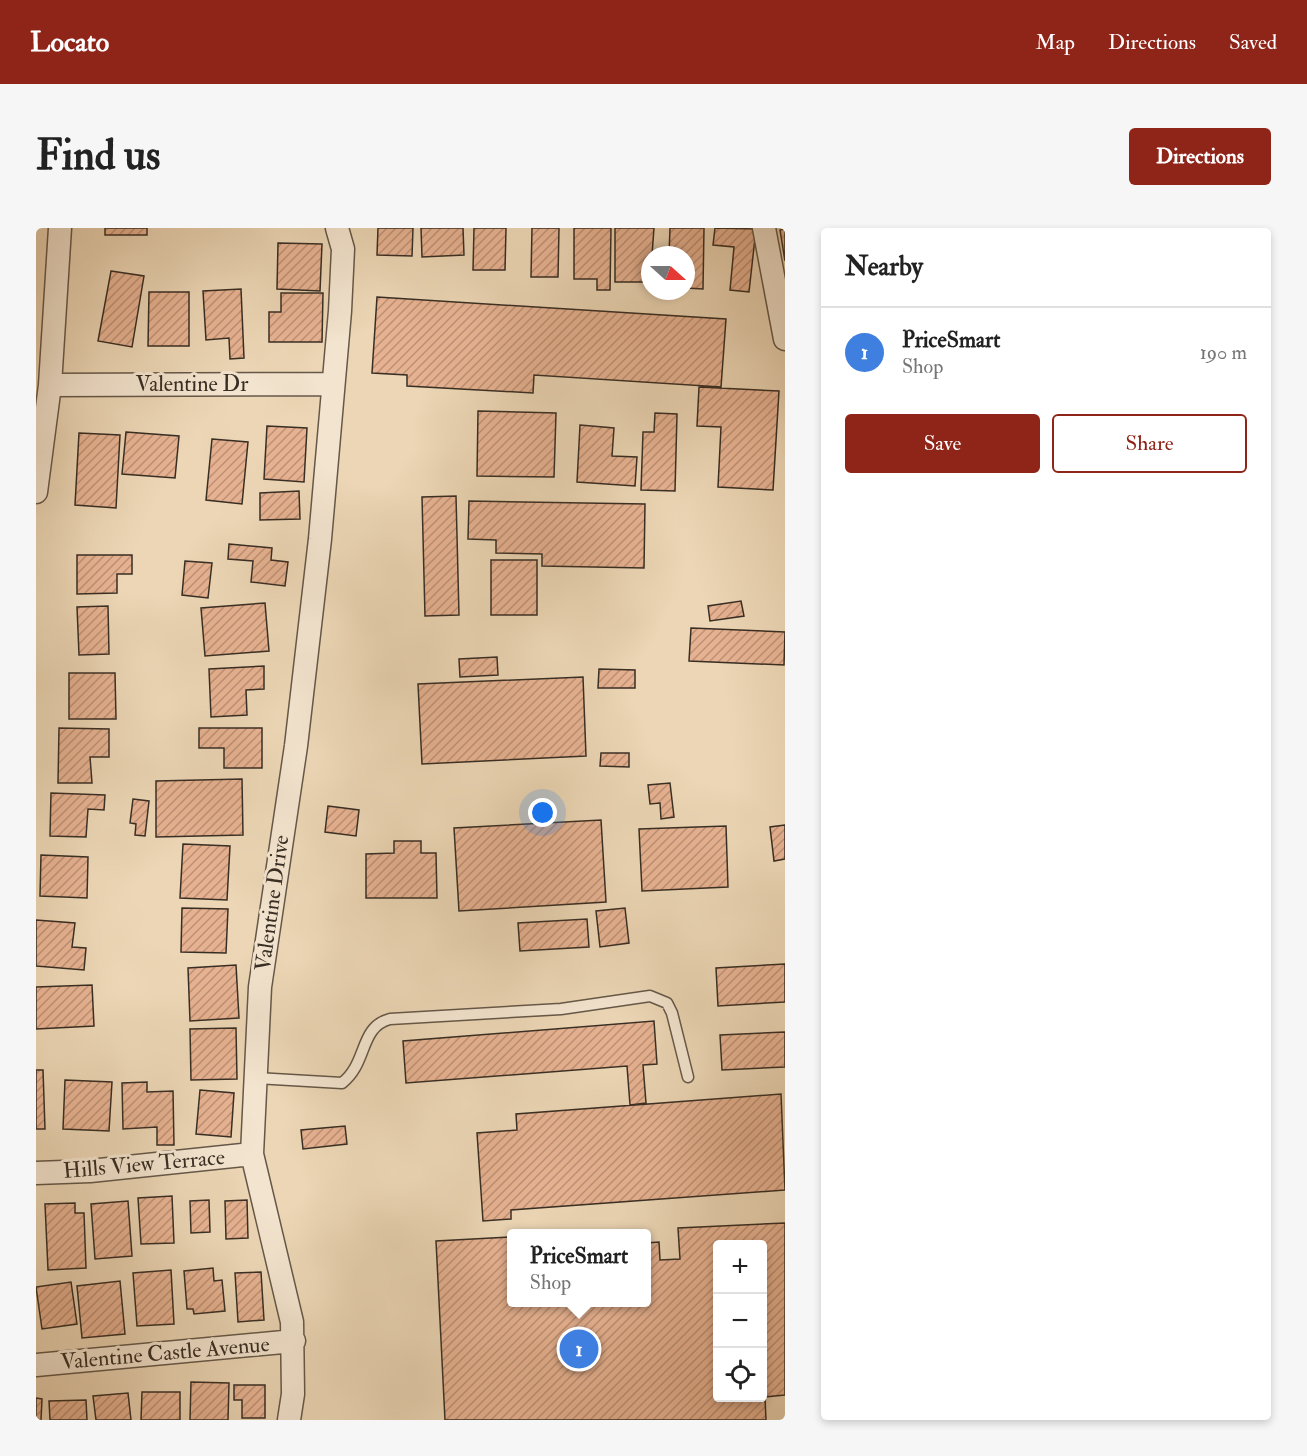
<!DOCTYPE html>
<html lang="en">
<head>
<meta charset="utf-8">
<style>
	:root { --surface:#fff; --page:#f6f6f6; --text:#222; --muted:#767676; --line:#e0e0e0; --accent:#8f2418 }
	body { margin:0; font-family:"IM FELL Double Pica",serif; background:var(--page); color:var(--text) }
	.controls { position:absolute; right:18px; bottom:18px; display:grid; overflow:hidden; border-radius:6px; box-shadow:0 3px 9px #0003 }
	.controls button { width:54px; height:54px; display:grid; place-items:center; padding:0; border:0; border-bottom:2px solid var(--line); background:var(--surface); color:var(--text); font:30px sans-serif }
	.compass { position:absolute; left:605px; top:18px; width:54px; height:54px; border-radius:50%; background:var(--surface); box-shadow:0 3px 9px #0003; rotate:111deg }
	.you { position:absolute; left:507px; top:585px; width:21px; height:21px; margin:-15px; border:4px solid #fff; border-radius:50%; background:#1a73e8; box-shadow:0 0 0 9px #1a73e833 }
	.badge { display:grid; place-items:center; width:39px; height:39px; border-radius:50%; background:var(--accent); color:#fff; font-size:20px; font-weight:700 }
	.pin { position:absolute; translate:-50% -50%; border:3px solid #fff; box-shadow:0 2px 6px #0006 }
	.popup { position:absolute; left:471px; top:1001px; width:144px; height:78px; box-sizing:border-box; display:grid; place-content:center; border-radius:6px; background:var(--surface); filter:drop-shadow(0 2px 4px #0005); font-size:20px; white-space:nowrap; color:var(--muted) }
	.popup b { font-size:22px; color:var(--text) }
	.popup::after { content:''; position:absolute; left:50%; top:100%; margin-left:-12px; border:12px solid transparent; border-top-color:var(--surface) }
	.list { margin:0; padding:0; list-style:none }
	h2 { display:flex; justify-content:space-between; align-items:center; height:78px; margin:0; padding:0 24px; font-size:26px }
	h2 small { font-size:20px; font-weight:400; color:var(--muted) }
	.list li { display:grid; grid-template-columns:39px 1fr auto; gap:18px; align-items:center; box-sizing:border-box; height:90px; padding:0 24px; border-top:2px solid var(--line) }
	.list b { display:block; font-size:22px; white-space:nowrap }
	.list p { margin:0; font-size:20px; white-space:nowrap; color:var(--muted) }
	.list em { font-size:20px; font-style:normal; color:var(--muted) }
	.actions { display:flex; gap:12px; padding:18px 24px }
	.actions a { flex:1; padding:14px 0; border:2px solid var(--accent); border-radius:6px; text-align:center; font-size:21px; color:var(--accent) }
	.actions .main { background:var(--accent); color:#fff }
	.icon { flex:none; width:33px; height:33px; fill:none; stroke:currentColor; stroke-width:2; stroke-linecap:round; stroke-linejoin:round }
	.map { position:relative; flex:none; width:749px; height:1192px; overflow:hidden; border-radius:6px }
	header { display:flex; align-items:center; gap:36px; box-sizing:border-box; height:84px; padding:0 30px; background:var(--accent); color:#fff }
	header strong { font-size:28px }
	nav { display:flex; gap:33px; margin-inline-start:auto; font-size:21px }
	.intro { display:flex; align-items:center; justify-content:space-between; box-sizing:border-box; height:144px; padding:0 36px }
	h1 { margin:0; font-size:42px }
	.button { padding:15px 27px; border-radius:6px; background:var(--accent); color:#fff; font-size:21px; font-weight:700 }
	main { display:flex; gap:36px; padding:0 36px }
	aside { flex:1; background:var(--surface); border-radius:6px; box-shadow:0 3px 9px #0003 }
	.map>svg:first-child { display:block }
</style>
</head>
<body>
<header>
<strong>Locato</strong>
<nav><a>Map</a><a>Directions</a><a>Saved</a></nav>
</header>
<div class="intro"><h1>Find us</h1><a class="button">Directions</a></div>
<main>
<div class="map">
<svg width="749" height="1192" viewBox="0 0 749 1192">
	<defs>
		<pattern id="building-hatch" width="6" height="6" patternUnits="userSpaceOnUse" patternTransform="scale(1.5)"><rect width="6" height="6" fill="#e7b291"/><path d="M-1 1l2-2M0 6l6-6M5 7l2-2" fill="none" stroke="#bc9176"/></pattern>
	</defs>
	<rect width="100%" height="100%" fill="#ecd6b5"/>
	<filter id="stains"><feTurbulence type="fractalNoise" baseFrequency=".00333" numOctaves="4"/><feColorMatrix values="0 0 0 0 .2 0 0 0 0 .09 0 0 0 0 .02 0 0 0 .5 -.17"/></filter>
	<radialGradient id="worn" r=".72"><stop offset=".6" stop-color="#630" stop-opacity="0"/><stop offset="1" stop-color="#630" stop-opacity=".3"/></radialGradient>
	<!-- building -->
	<path fill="url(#building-hatch)" stroke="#382e24" stroke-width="1.5" fill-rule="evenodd" d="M69 0H111V7H69Z
		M342 0H377L376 28 341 27Z
		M385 0H427L428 27 386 29Z
		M438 0H470L469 42H437Z
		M496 0H523L522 49H495Z
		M538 0H575L574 62H561V51H538Z
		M579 0H618L614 54H579Z
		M634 0H668L667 61 650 60V27H633Z
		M679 0 720 1 713 64 694 62 698 19 677 17Z
		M749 1V33L744 2Z
		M242 15 286 16 284 63 241 61Z
		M75 43 108 48 96 119 62 113Z
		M205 61 208 130 194 131 193 110 170 112 167 63Z
		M113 64H153V118H112Z
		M245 65H287L286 114H233V84H245Z
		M341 69 690 91 685 159 498 147 497 165 371 158V147L336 145Z
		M663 159 743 163 737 262 682 259 685 199 661 198Z
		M442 183 520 185 518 249 441 248Z
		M619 185 641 186 639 263 605 262 607 204H618Z
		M544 197 578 200 576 228 601 229 599 258 541 254Z
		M231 198 271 200 268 254 228 251Z
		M90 204 143 208 139 250 86 246Z
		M43 205 84 207 80 280 39 277Z
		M176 211 212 214 206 276 170 272Z
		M263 263 264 291 224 292V265Z
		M420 268 423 387 389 388 386 269Z
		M433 273 609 276 608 340 506 338V326L460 325V312L432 311Z
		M193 316 236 320 235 332 252 334 249 358 215 354 217 333 192 331Z
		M41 327H96V346H81V365L41 366Z
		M455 332H501V387H455Z
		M149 333 176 335 172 370 146 367Z
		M705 373 708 388 674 393 672 378Z
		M229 375 233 423 169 428 165 380Z
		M72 378 73 426 43 427 41 379Z
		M655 400 749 404 748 437 653 433Z
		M461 429 462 447 424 449 423 431Z
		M228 438V461L210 462 211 487 175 489 173 441Z
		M563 441 599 442V460H562Z
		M33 445H79L80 491H33Z
		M547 449 550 528 386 536 382 456Z
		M23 500 73 501V529H54L56 555H22Z
		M163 500H226V540H188V520H163Z
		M565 525H593V539L564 538Z
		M206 551 207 607 120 609V553Z
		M634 555 638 589 625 591 624 575 614 576 612 557Z
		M15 565 69 567 68 582 52 581 50 609 14 608Z
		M97 571 113 573 109 608 99 607 100 596 94 595Z
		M292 578 323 582 320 608 289 604Z
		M565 592 570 674 423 683 418 600Z
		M749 597V631L738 633 734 599Z
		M690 598 692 659 606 663 603 601Z
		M358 613H385V625H400L401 670H330V626L358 625Z
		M147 616 194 618 191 672 144 670Z
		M5 627 52 629 51 670 4 668Z
		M146 680 192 681 190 725 145 724Z
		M589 680 593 715 564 719 560 683Z
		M551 691 553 719 484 723 482 695Z
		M0 692 39 695 36 719 50 720 48 742 0 738Z
		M749 736V774L682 778 680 740Z
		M200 737 203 790 154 793 152 740Z
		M56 757 58 798 0 801V759Z
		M618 793 621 836 607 837 610 875 594 877 591 838 370 855 367 813Z
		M200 800 201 851 155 852 154 801Z
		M749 804V839L686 842 684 807Z
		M0 842H7L9 901H0Z
		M29 852 76 854 73 903 27 901Z
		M111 854V864L137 863 138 917H121V899L87 901 86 855Z
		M164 862 198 865 195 909 160 906Z
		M745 866 749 962 475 982V991L447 993 441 905 481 902 480 886Z
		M309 898 311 916 267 921 265 902Z
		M136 968 138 1015 105 1016 102 970Z
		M173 972 174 1004 155 1005 154 973Z
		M211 972 212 1010 190 1011 189 973Z
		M92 973 96 1028 59 1031 55 976Z
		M39 975V985H48L50 1040 12 1042 9 976Z
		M749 995V1167L729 1169 730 1192H409L400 1013 476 1009V1074H610V1015L623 1014 624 1032 644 1031 642 1000ZM682 1016H726V1170H682Z
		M177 1040 178 1053 186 1052 189 1083 158 1086 157 1081H151L148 1043Z
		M135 1042 138 1096 101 1098 97 1045Z
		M225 1044 228 1092 202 1094 199 1045Z
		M84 1053 89 1106 46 1110 41 1058Z
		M35 1054 41 1096 6 1101 0 1059Z
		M155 1154 193 1155 192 1192H154Z
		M198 1157H229V1190H206V1172H198Z
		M106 1164H144V1192H105Z
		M92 1165 95 1192H60L57 1168Z
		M0 1170 6 1171 5 1192H0Z
		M50 1172 51 1192H14L13 1173Z"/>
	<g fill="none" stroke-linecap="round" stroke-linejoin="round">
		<!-- service casing -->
		<g stroke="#655848" stroke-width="13">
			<path id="service" d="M220 850 306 855C332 835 323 799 354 791L525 781 614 768 631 775 636 785 652 849"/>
		</g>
		<!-- minor casing -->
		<g stroke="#655848" stroke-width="25">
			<path id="minor" d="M728 0 749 111
				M14 157 297 156
				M0 264 14 157 24 0
				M0 945 54 943 216 926
				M0 1137 258 1113
				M253 1192 257 1166 256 1094 216 926 224 759 260 518 284 311 304 83 307 21 301 0"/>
		</g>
		<!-- service -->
		<use href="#service" stroke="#f3e4cf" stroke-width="10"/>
		<!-- minor -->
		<use href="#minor" stroke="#f3e4cf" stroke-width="22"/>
	</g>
	<g text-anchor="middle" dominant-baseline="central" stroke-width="6" stroke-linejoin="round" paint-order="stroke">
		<!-- street labels -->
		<g font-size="22" fill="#382e24" stroke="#f3e4cf">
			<text x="156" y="156">Valentine Dr</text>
			<text transform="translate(236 675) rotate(-82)">Valentine Drive</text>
			<text transform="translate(108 936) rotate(-5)">Hills View Terrace</text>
			<text transform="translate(129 1125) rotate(-5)">Valentine Castle Avenue</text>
		</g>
	</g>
	<rect width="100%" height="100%" filter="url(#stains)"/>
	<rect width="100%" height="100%" fill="url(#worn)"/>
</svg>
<div class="controls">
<button>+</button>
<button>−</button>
<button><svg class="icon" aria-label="locate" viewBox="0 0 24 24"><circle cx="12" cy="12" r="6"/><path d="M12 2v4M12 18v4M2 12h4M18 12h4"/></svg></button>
</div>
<svg class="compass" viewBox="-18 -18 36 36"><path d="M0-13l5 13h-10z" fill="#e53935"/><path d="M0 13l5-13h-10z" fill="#767676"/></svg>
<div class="you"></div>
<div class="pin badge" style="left:543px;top:1121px;background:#3f7fe0">1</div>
<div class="popup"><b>PriceSmart</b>Shop</div>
</div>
<aside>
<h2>Nearby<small></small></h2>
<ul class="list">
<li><span class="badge" style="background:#3f7fe0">1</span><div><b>PriceSmart</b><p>Shop</p></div><em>190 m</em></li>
</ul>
<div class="actions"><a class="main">Save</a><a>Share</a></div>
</aside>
</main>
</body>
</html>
